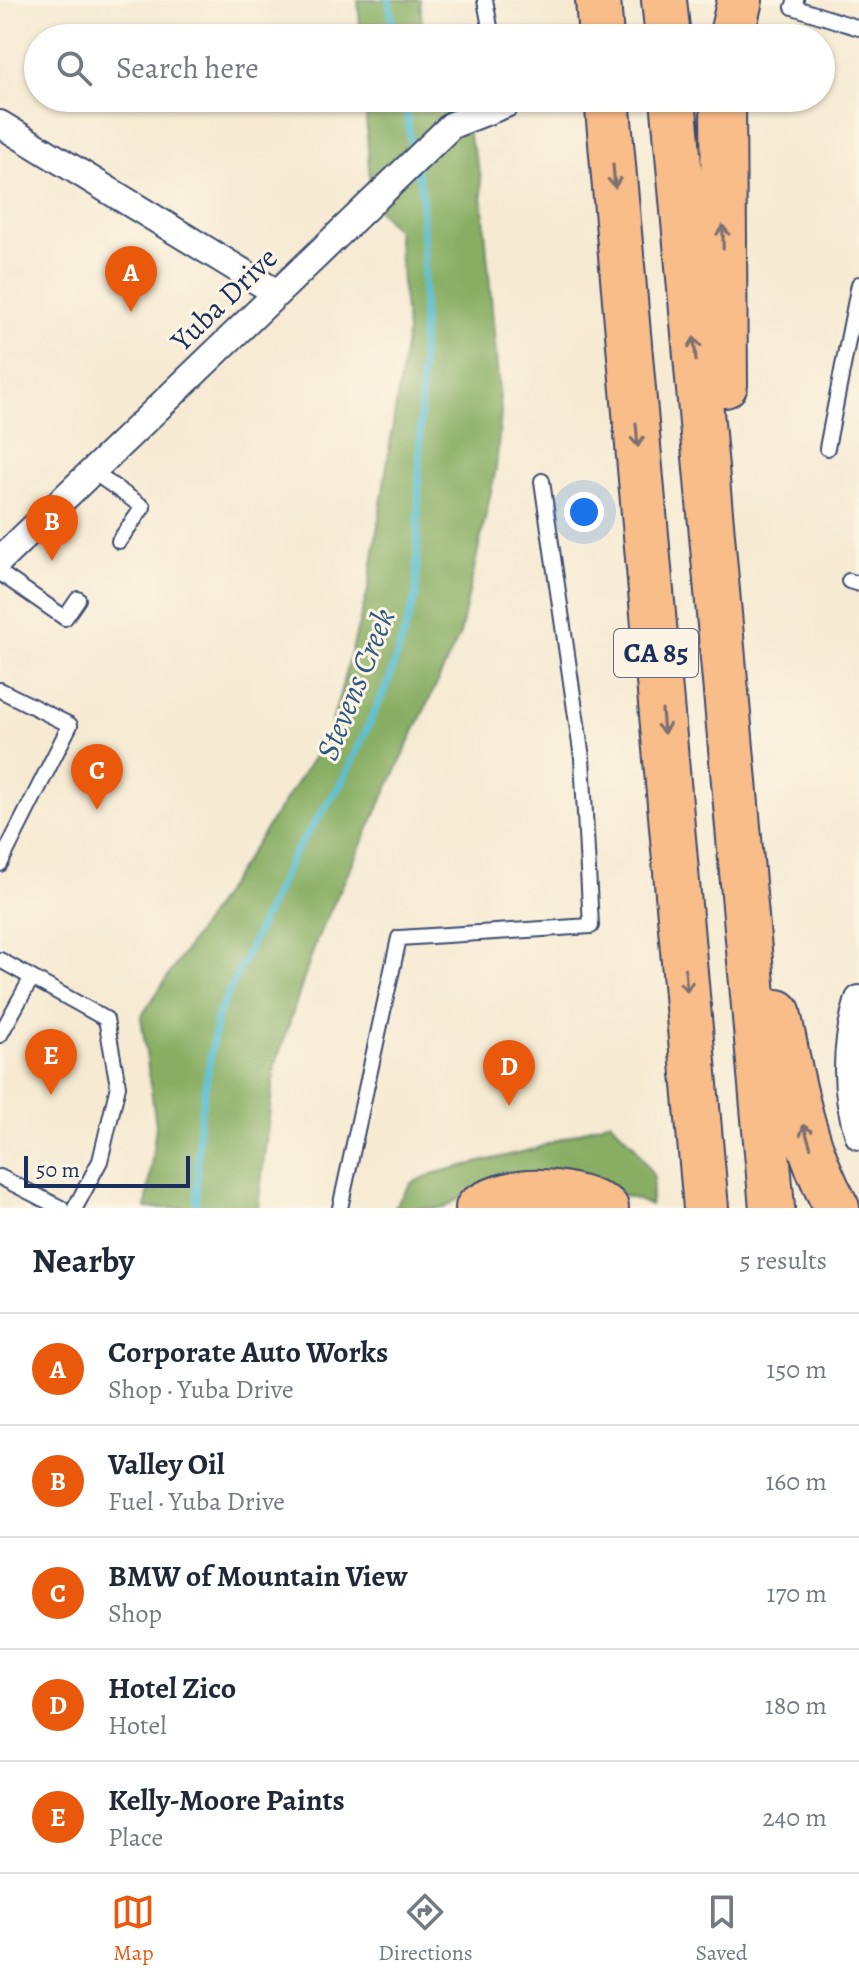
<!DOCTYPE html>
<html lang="en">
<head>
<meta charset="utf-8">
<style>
	:root { --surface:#fff; --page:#f6f6f7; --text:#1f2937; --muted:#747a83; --line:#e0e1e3; --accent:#ea580c }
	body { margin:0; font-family:Alegreya,serif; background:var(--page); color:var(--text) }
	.scale { position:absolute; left:24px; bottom:20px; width:166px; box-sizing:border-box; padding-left:8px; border:4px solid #1b2f5e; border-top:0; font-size:22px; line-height:28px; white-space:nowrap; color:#1b2f5e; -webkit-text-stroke:6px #fcf5e5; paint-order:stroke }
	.you { position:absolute; left:584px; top:512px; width:28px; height:28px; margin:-20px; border:6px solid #fff; border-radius:50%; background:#1a73e8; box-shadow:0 0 0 12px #1a73e833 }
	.badge { display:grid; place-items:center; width:52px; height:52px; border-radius:50%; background:var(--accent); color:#fff; font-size:26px; font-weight:700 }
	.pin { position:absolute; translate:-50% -66px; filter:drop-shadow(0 2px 4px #0008) }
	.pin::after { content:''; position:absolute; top:42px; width:28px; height:24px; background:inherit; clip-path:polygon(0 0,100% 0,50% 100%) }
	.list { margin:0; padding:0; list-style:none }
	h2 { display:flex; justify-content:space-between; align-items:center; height:104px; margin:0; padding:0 32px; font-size:34px }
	h2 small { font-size:26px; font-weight:400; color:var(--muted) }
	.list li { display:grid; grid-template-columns:52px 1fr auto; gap:24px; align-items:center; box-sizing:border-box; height:112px; padding:0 32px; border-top:2px solid var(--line) }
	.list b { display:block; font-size:30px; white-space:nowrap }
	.list p { margin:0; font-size:26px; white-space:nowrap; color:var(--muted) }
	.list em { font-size:26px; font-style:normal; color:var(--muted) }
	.icon { flex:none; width:44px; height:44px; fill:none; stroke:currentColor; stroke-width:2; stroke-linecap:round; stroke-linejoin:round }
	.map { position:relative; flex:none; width:859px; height:1208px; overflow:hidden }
	.search { position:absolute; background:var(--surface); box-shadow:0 2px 6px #0004; left:24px; right:24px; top:24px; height:88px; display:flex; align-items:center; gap:20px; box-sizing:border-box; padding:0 28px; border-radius:44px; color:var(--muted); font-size:30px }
	.sheet { height:664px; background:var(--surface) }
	nav { display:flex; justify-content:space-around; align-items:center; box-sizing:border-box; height:112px; border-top:2px solid var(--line); background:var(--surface); font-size:22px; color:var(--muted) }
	nav a { display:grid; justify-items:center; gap:4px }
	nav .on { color:var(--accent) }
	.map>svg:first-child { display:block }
</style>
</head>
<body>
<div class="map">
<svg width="859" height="1208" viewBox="0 0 859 1208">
	<rect width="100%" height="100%" fill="#fcf5e5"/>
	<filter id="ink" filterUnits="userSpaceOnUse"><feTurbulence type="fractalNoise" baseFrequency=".0125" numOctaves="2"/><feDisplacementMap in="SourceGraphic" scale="16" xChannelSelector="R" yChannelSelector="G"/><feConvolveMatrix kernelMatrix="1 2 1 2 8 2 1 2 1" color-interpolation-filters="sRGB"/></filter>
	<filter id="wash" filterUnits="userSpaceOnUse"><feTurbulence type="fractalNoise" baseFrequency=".006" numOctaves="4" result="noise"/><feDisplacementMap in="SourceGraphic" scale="32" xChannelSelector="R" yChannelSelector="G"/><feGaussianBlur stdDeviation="1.8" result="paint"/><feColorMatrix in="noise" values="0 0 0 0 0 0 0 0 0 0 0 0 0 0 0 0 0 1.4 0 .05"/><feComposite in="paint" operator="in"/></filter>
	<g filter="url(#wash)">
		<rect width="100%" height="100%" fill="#f6ead2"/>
		<!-- forest -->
		<path fill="#88ae64" stroke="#526e61" stroke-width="2" d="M358 0H420L423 38H361Z
			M365 98H457L480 172 501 413 496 468 460 634 317 939 275 1067 258 1208H146L156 1125 141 1017 329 734 368 590 407 333 397 230 371 203Z
			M610 1121 634 1145 654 1177 650 1205 586 1181 476 1187 444 1208H394L411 1183 435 1173 534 1149Z"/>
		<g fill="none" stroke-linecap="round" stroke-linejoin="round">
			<!-- stream -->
			<path stroke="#58bfd5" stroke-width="7" d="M389 0 395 38
				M404 98 413 155
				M196 1208 199 1124 217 1017 293 855 342 782 389 681 416 595 424 273 422 193 416 167"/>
		</g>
	</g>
	<g filter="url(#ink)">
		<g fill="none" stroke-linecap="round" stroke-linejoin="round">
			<!-- lane casing -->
			<g stroke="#3c4b6f" stroke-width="18">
				<path id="lane" d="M485 0 492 38
					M796 0 793 7 859 28
					M827 448 859 284
					M92 471 143 507 119 541
					M0 573 65 618 78 599
					M849 581 859 584
					M0 690 70 725 0 864
					M0 960 106 1019 118 1086 100 1161 75 1208
					M0 1035 31 979
					M0 1177 61 1208
					M340 1208 399 938 591 926 582 758 542 481"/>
			</g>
			<!-- street casing -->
			<g stroke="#3c4b6f" stroke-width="30">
				<path id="street" d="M0 124 277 293
					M0 560 452 125 506 104
					M859 999C845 1044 844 1091 859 1136"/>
			</g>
			<!-- highway casing -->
			<g stroke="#3c4b6f" stroke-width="48">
				<path id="highway" d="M598 0 601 38
					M664 0 668 38
					M731 38 740 0
					M607 98 706 1208
					M673 98 772 1208
					M723 98 725 385
					M778 1012C792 1080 803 1147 837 1208
					M478 1208C516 1184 566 1189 606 1208"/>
			</g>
			<!-- lane -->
			<use href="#lane" stroke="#fff" stroke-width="14"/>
			<!-- street -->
			<use href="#street" stroke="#fff" stroke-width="26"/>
			<!-- highway -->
			<use href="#highway" stroke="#f8bd89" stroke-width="44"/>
		</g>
		<!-- one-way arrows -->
		<defs><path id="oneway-shaft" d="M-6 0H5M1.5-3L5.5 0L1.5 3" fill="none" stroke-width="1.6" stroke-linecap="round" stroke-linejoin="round" transform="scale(2)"/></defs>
		<g stroke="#7e6f71">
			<use href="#oneway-shaft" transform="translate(614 176) rotate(85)"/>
			<use href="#oneway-shaft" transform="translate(723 237) rotate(-91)"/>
			<use href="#oneway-shaft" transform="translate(695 349) rotate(-95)"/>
			<use href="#oneway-shaft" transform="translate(637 435) rotate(85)"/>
			<use href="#oneway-shaft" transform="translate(663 722) rotate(85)"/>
			<use href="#oneway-shaft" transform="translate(686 980) rotate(85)"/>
			<use href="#oneway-shaft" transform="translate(807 1136) rotate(-108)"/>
		</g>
	</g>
	<g text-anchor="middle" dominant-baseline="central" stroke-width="6" stroke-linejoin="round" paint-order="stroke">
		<!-- shield labels -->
		<rect fill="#fcf5e5" stroke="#5e6a86" stroke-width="2" x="614" y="629" width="84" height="48" rx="6"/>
		<g font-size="28" font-weight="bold" fill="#1b2f5e">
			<text x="656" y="653">CA 85</text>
		</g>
		<!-- street labels -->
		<g font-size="30" fill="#1b2f5e" stroke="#fcf5e5">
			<text transform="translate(224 299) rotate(-44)">Yuba Drive</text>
		</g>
		<!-- water labels -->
		<g font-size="32" font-style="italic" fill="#2d5a82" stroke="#fcf5e5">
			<text transform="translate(355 684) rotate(-68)">Stevens Creek</text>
		</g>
	</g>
</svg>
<div class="scale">50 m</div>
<div class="you"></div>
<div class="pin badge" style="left:131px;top:312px">A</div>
<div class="pin badge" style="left:52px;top:561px">B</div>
<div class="pin badge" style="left:97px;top:810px">C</div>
<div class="pin badge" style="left:509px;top:1106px">D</div>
<div class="pin badge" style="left:51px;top:1095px">E</div>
<div class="search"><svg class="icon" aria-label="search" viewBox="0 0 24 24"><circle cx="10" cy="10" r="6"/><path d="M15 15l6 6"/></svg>Search here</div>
</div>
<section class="sheet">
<h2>Nearby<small>5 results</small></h2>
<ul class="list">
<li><span class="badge">A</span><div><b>Corporate Auto Works</b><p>Shop · Yuba Drive</p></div><em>150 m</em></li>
<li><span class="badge">B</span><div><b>Valley Oil</b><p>Fuel · Yuba Drive</p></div><em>160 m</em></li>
<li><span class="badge">C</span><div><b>BMW of Mountain View</b><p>Shop</p></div><em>170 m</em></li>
<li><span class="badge">D</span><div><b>Hotel Zico</b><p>Hotel</p></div><em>180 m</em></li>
<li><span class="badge">E</span><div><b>Kelly-Moore Paints</b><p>Place</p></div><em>240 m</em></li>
</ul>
</section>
<nav>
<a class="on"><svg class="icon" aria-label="map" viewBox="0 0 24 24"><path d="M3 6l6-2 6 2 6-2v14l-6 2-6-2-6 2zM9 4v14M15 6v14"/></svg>Map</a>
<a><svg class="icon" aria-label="directions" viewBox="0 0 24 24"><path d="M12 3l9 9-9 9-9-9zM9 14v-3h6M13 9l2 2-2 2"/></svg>Directions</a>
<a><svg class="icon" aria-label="saved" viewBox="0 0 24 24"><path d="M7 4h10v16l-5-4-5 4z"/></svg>Saved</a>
</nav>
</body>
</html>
